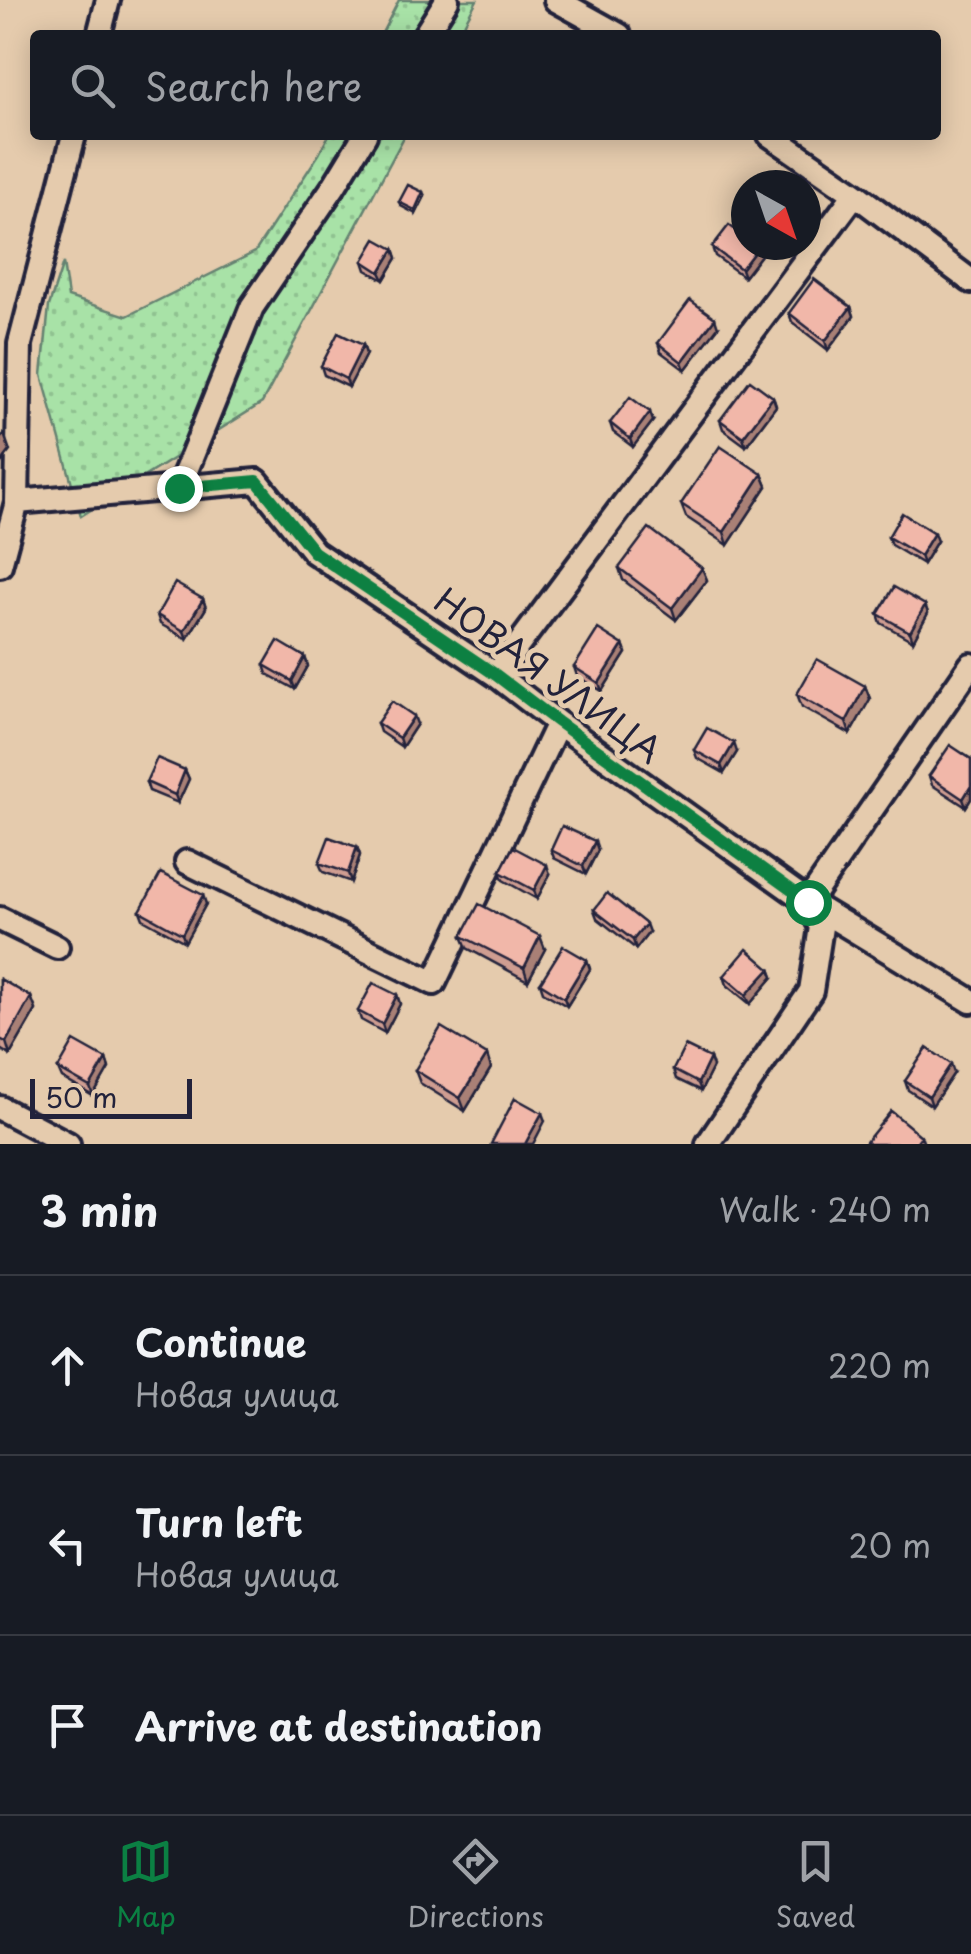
<!DOCTYPE html>
<html lang="en">
<head>
<meta charset="utf-8">
<style>
	:root { --surface:#171b24; --page:#20242c; --text:#f1f3f6; --muted:#9ea1a6; --line:#363941; --accent:#0b8043 }
	body { margin:0; font-family:"Playpen Sans",sans-serif; background:var(--page); color:var(--text) }
	.compass { position:absolute; left:731px; top:170px; width:90px; height:90px; border-radius:50%; background:var(--surface); box-shadow:0 5px 25px #0003; rotate:140deg }
	.scale { position:absolute; left:30px; bottom:25px; width:162px; box-sizing:border-box; padding-left:10px; border:5px solid #22223b; border-top:0; font-size:28px; line-height:35px; white-space:nowrap; color:#22223b; -webkit-text-stroke:8px #e5cbad; paint-order:stroke }
	.stop { position:absolute; width:30px; height:30px; margin:-22px; border:8px solid #0b8043; border-radius:50%; background:#fff }
	.stop.end { background:#0b8043; border-color:#fff; box-shadow:0 2px 10px #0008 }
	.list { margin:0; padding:0; list-style:none }
	h2 { display:flex; justify-content:space-between; align-items:center; height:130px; margin:0; padding:0 40px; font-size:42px }
	h2 small { font-size:32px; font-weight:400; color:var(--muted) }
	.list li { display:grid; grid-template-columns:65px 1fr auto; gap:30px; align-items:center; box-sizing:border-box; height:180px; padding:0 40px; border-top:2px solid var(--line) }
	.list b { display:block; font-size:38px; white-space:nowrap }
	.list p { margin:0; font-size:32px; white-space:nowrap; color:var(--muted) }
	.list em { font-size:32px; font-style:normal; color:var(--muted) }
	.icon { flex:none; width:55px; height:55px; fill:none; stroke:currentColor; stroke-width:2; stroke-linecap:round; stroke-linejoin:round }
	.map { position:relative; flex:none; width:971px; height:1144px; overflow:hidden }
	.search { position:absolute; background:var(--surface); box-shadow:0 5px 25px #0003; left:30px; right:30px; top:30px; height:110px; display:flex; align-items:center; gap:25px; box-sizing:border-box; padding:0 35px; border-radius:10px; color:var(--muted); font-size:38px }
	.sheet { height:670px; background:var(--surface) }
	nav { display:flex; justify-content:space-around; align-items:center; box-sizing:border-box; height:140px; border-top:2px solid var(--line); background:var(--surface); font-size:28px; color:var(--muted) }
	nav a { display:grid; justify-items:center; gap:5px }
	nav .on { color:var(--accent) }
	.map>svg:first-child { display:block }
</style>
</head>
<body>
<div class="map">
<svg width="971" height="1144" viewBox="0 0 971 1144">
	<defs>
		<pattern id="grass-dots" width="8" height="8" patternUnits="userSpaceOnUse" patternTransform="scale(2.5)"><rect width="8" height="8" fill="#a8e2a7"/><path d="M2 2h.1M6 6h.1" fill="none" stroke="#90c291" stroke-width="1.8" stroke-linecap="round"/></pattern>
	</defs>
	<rect width="100%" height="100%" fill="#e5cbad"/>
	<filter id="ink" filterUnits="userSpaceOnUse"><feTurbulence type="fractalNoise" baseFrequency=".01" numOctaves="2"/><feDisplacementMap in="SourceGraphic" scale="20" xChannelSelector="R" yChannelSelector="G"/><feConvolveMatrix kernelMatrix="1 2 1 2 8 2 1 2 1" color-interpolation-filters="sRGB"/></filter>
	<g filter="url(#ink)">
		<!-- grass -->
		<path fill="url(#grass-dots)" stroke="#658271" stroke-width="2.5" d="M399 0H477L458 35H381Z
			M329 135H405L262 403 81 516 42 375 49 306 63 263 68 297 127 316 255 252 319 154Z"/>
		<g fill="none" stroke-linecap="round" stroke-linejoin="round">
			<!-- minor casing -->
			<g stroke="#22223b" stroke-width="30">
				<path id="minor" d="M556 0 619 35
					M99 35 108 0
					M425 35 447 0
					M770 135 855 194 971 281
					M179 488 252 307 334 186 365 135
					M17 502 257 481 314 552 496 675 558 723 808 902 971 1001
					M0 565 17 502 20 344 74 135
					M496 675 855 194
					M187 862 434 983 558 723
					M0 919 57 947
					M0 1108 68 1144
					M708 1144 811 991 821 927 808 902 971 665"/>
			</g>
			<!-- minor -->
			<use href="#minor" stroke="#e5cbad" stroke-width="22"/>
		</g>
		<!-- wall -->
		<path fill="#cf9d91" stroke="#22223b" stroke-width="2.5" d="M425 196 416 214 401 206 399 202Z
			M712 247H758L761 255 744 277 715 256Z
			M394 249 397 258 384 280 366 270 363 261Z
			M851 307 854 316 828 350 792 322 789 313Z
			M718 327 685 370 661 352 658 343Z
			M363 345 366 354 349 387 324 375 321 366Z
			M773 397 776 406 746 446 723 429 720 420Z
			M653 421 633 447 613 432 610 423Z
			M762 474 767 486 728 545 686 517 681 504Z
			M888 537 937 541 923 564 891 545Z
			M619 568H702L707 580 676 620 623 580Z
			M203 599 206 608 187 639 160 624 157 615Z
			M925 605 928 613 913 641 881 623 878 614Z
			M623 645 626 653 602 691 577 676 574 667Z
			M305 657 308 666 295 689 267 674 264 665Z
			M865 686 870 699 850 734 802 707 797 694Z
			M377 723 417 724 402 747 380 732Z
			M694 750 737 752 724 773 697 758Z
			M971 759V799L966 807 932 785 929 776Z
			M185 770 189 779 178 803 149 791 146 782Z
			M357 847 360 855 351 882 323 872 319 863Z
			M551 850H598L586 874 554 858Z
			M500 872 550 874 537 899 503 880Z
			M206 904 185 942 143 919 140 911Z
			M594 910 649 932 636 949 597 918Z
			M462 936 545 949 528 981 467 948Z
			M587 960 590 969 567 1006 543 992 540 983Z
			M770 969 773 977 750 1004 727 985 724 976Z
			M0 979 31 997 36 1010 10 1055 0 1049Z
			M397 995 400 1004 385 1033 361 1020 358 1011Z
			M710 1058 713 1067 701 1091 676 1079 673 1070Z
			M106 1059 109 1068 93 1096 62 1078 58 1069Z
			M491 1068 465 1111 420 1083 415 1070Z
			M954 1073 932 1106 908 1090 905 1081Z"/>
		<!-- shaded-wall -->
		<path fill="#a98076" stroke="#22223b" stroke-width="2.5" d="M423 192 425 196 416 214 415 210Z
			M758 247 761 255 744 277 741 269Z
			M394 249 397 258 384 280 380 272Z
			M851 307 854 316 828 350 825 341Z
			M715 318 718 327 685 370 682 362Z
			M363 345 366 354 349 387 346 379Z
			M773 397 776 406 746 446 743 437Z
			M650 412 653 421 633 447 630 439Z
			M4 434 10 451 0 464V439Z
			M762 474 767 486 728 545 724 532Z
			M934 533 937 541 923 564 920 556Z
			M702 568 707 580 676 620 672 608Z
			M203 599 206 608 187 639 184 631Z
			M925 605 928 613 913 641 910 632Z
			M623 645 626 653 602 691 599 683Z
			M305 657 308 666 295 689 292 681Z
			M865 686 870 699 850 734 846 722Z
			M414 716 417 724 402 747 399 738Z
			M734 743 737 752 724 773 721 765Z
			M185 770 189 779 178 803 175 795Z
			M971 786V799L966 807 963 799Z
			M595 841 598 850 586 874 583 866Z
			M357 847 360 855 351 882 348 873Z
			M547 865 550 874 537 899 534 890Z
			M203 895 206 904 185 942 182 934Z
			M646 924 649 932 636 949 633 940Z
			M540 936 545 949 528 981 524 968Z
			M587 960 590 969 567 1006 564 998Z
			M770 969 773 977 750 1004 746 995Z
			M397 995 400 1004 385 1033 382 1024Z
			M31 997 36 1010 10 1055 6 1042Z
			M487 1055 491 1068 465 1111 460 1098Z
			M710 1058 713 1067 701 1091 698 1083Z
			M106 1059 109 1068 93 1096 90 1087Z
			M951 1064 954 1073 932 1106 929 1097Z
			M542 1113 545 1121 533 1144H525Z
			M921 1136 924 1144H915Z"/>
		<!-- building -->
		<path fill="#f1b7a9" stroke="#22223b" stroke-width="2.5" d="M408 185 423 192 415 210 399 202Z
			M729 225 746 238V245H756L758 247 741 269 712 247Z
			M376 239 394 249 380 272 363 261Z
			M814 279 851 307 825 341 789 313Z
			M690 300 715 318 682 362 658 343Z
			M338 333 363 345 346 379 321 366Z
			M750 380 773 397 743 437 720 420Z
			M630 397 650 412 630 439 610 423Z
			M720 446 762 474 724 532 681 504Z
			M902 513 934 533 920 556 888 537Z
			M649 528 702 568 672 608 619 568Z
			M175 583 203 599 184 631 157 615Z
			M894 587 925 605 910 632 878 614Z
			M598 629 623 645 599 683 574 667Z
			M278 641 305 657 292 681 264 665Z
			M817 659 865 686 846 722 797 694Z
			M392 701 414 716 399 738 377 723Z
			M707 728 734 743 721 765 694 750Z
			M950 745 971 759V786L963 799 929 776Z
			M157 758 185 770 175 795 146 782Z
			M562 826 595 841 583 866 551 850Z
			M329 837 357 847 348 873 319 863Z
			M513 847 547 865 534 890 500 872Z
			M161 873 203 895 182 934 140 911Z
			M607 893 646 924 633 940 594 910Z
			M479 904 540 936 524 968 462 936Z
			M563 946 587 960 564 998 540 983Z
			M747 949 770 969 746 995 724 976Z
			M0 979 31 997 6 1042 0 1039Z
			M373 983 397 995 382 1024 358 1011Z
			M441 1027 487 1055 460 1098 415 1070Z
			M74 1041 106 1059 90 1087 58 1069Z
			M685 1046 710 1058 698 1083 673 1070Z
			M927 1048 951 1064 929 1097 905 1081Z
			M515 1098 542 1113 525 1144H491Z
			M891 1111 921 1136 915 1144H869L866 1142Z"/>
	</g>
	<g fill="none" stroke-linecap="round" stroke-linejoin="round" filter="url(#ink)">
		<!-- route -->
		<path stroke="#0b8043" stroke-width="12" d="M179 488 257 481 314 552 496 675 558 722 808 902"/>
	</g>
	<g text-anchor="middle" dominant-baseline="central" stroke-width="10" stroke-linejoin="round" paint-order="stroke">
		<!-- street labels -->
		<g font-size="35" fill="#22223b" stroke="#e5cbad">
			<text transform="translate(549 674) rotate(36)">НОВАЯ УЛИЦА</text>
		</g>
	</g>
</svg>
<svg class="compass" viewBox="-18 -18 36 36"><path d="M0-13l5 13h-10z" fill="#e53935"/><path d="M0 13l5-13h-10z" fill="#9ea1a6"/></svg>
<div class="scale">50 m</div>
<div class="stop" style="left:808px;top:902px"></div>
<div class="stop end" style="left:179px;top:488px"></div>
<div class="search"><svg class="icon" aria-label="search" viewBox="0 0 24 24"><circle cx="10" cy="10" r="6"/><path d="M15 15l6 6"/></svg>Search here</div>
</div>
<section class="sheet">
<h2>3 min<small>Walk · 240 m</small></h2>
<ul class="list">
<li><svg class="icon" aria-label="ahead" viewBox="0 0 24 24"><path d="M12 20V5M6 11l6-6 6 6"/></svg><div><b>Continue</b><p>Новая улица</p></div><em>220 m</em></li>
<li><svg class="icon" aria-label="left" viewBox="0 0 24 24"><path d="M17 20v-9H6M10 6l-5 5 5 5"/></svg><div><b>Turn left</b><p>Новая улица</p></div><em>20 m</em></li>
<li><svg class="icon" aria-label="arrive" viewBox="0 0 24 24"><path d="M6 21V4h12l-3 4 3 4H6"/></svg><div><b>Arrive at destination</b></div></li>
</ul>
</section>
<nav>
<a class="on"><svg class="icon" aria-label="map" viewBox="0 0 24 24"><path d="M3 6l6-2 6 2 6-2v14l-6 2-6-2-6 2zM9 4v14M15 6v14"/></svg>Map</a>
<a><svg class="icon" aria-label="directions" viewBox="0 0 24 24"><path d="M12 3l9 9-9 9-9-9zM9 14v-3h6M13 9l2 2-2 2"/></svg>Directions</a>
<a><svg class="icon" aria-label="saved" viewBox="0 0 24 24"><path d="M7 4h10v16l-5-4-5 4z"/></svg>Saved</a>
</nav>
</body>
</html>
